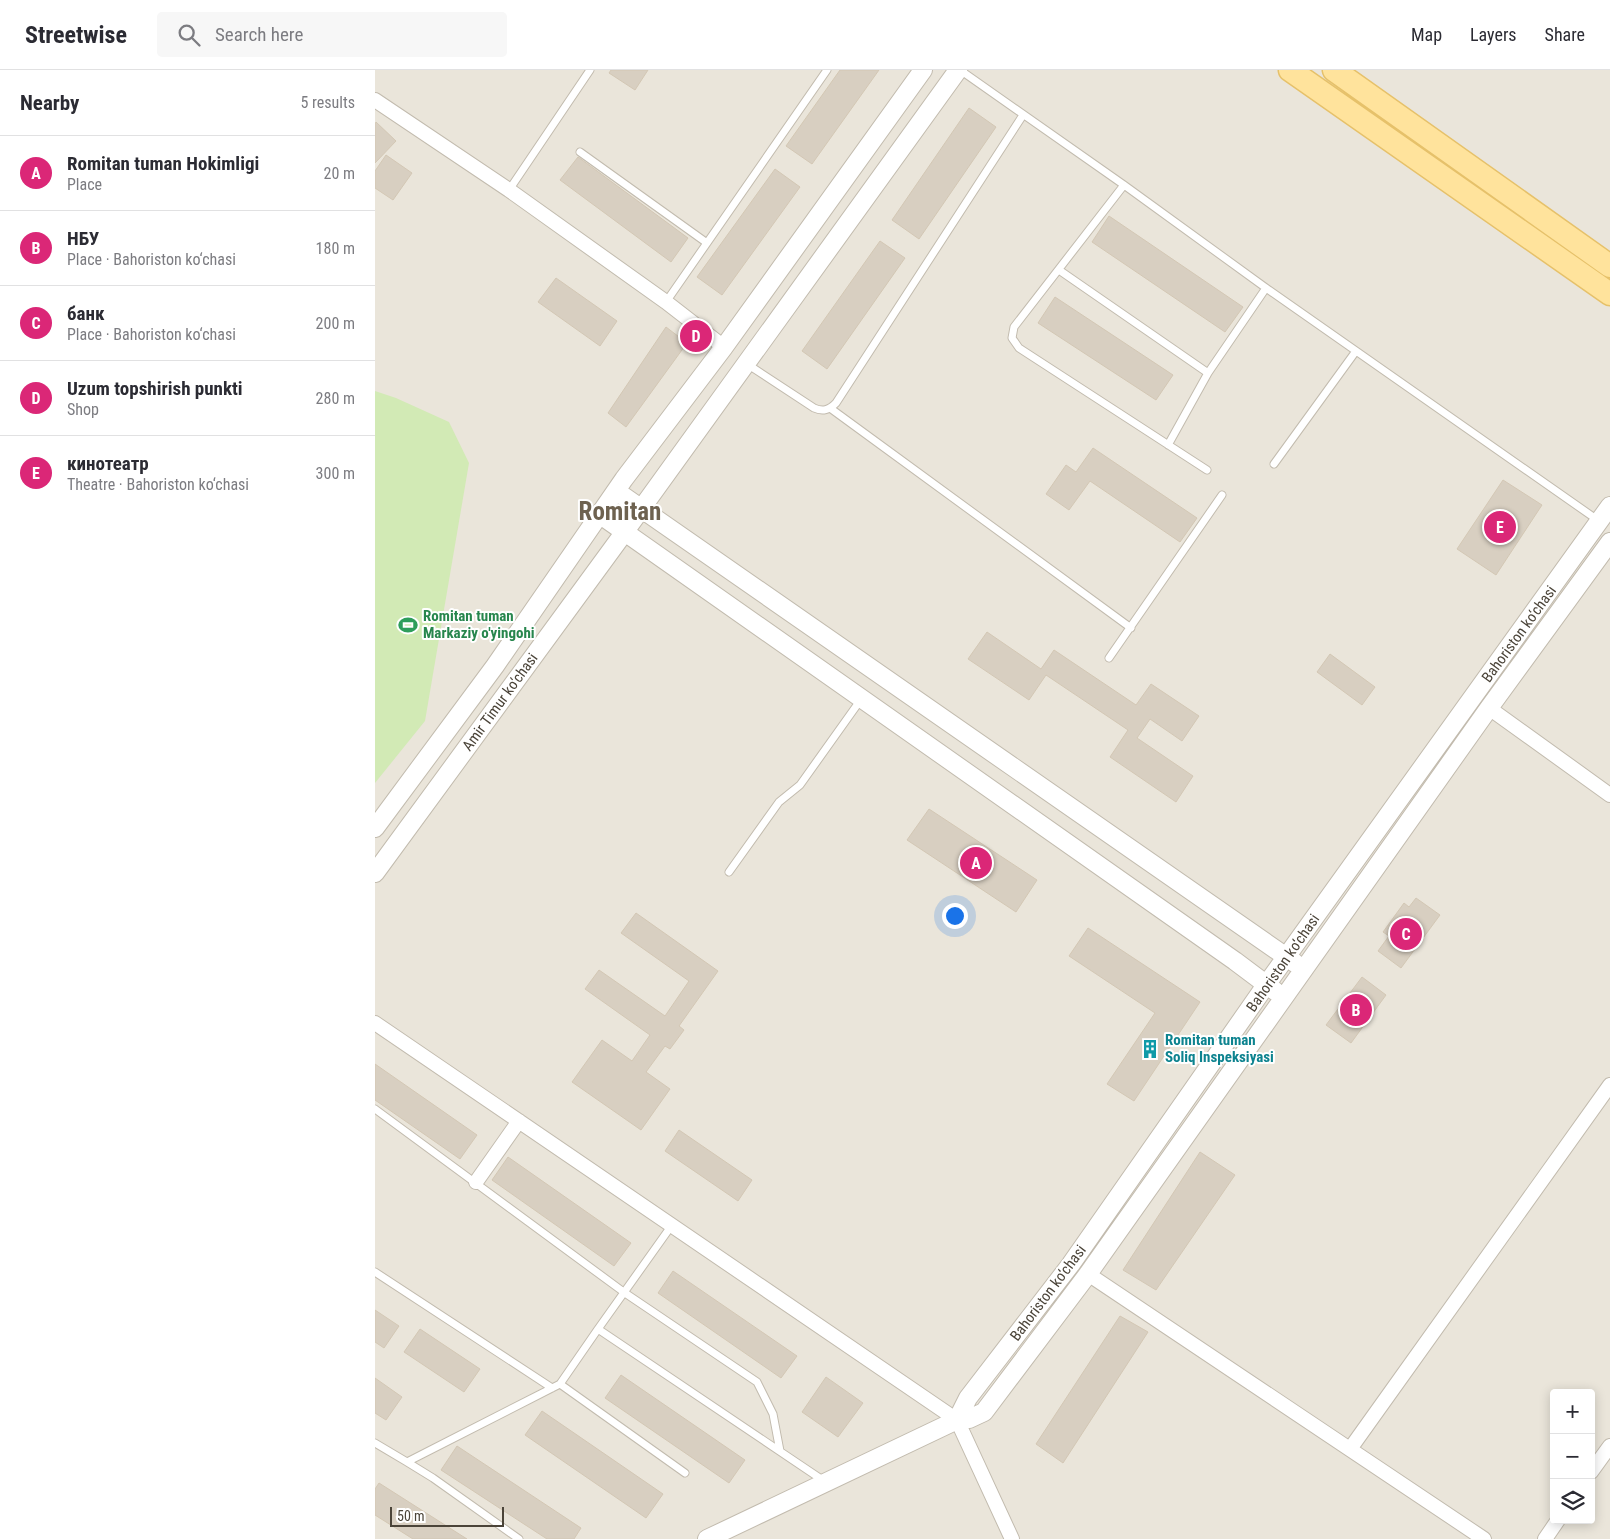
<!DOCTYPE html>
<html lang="en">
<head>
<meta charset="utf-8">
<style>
	:root { --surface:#fff; --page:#f7f7f7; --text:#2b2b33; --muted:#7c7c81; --line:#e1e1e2; --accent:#db2777 }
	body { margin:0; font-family:"Roboto Condensed",sans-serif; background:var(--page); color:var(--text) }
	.controls { position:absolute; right:15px; bottom:15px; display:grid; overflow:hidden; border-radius:5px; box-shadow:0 2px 12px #0003 }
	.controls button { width:45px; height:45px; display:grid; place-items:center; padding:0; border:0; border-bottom:1px solid var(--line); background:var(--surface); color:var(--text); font:25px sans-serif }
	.scale { position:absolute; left:15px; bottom:12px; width:114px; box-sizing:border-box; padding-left:5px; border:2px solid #4b4439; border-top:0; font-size:14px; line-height:18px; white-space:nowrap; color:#4b4439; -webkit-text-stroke:4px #fff; paint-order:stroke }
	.you { position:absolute; left:579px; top:845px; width:18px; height:18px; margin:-12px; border:4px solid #fff; border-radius:50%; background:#1a73e8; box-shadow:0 0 0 8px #1a73e833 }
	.badge { display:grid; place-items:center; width:32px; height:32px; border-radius:50%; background:var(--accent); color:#fff; font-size:16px; font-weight:700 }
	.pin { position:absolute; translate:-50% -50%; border:2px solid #fff; box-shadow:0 1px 5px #0006 }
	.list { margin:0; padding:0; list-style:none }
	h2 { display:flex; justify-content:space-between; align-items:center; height:65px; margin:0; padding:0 20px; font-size:21px }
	h2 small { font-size:16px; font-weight:400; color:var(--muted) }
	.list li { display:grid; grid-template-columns:32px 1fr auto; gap:15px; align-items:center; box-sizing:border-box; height:75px; padding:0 20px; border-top:1px solid var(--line) }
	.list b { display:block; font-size:19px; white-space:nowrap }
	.list p { margin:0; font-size:16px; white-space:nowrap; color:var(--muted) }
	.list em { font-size:16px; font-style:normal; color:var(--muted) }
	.icon { flex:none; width:28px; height:28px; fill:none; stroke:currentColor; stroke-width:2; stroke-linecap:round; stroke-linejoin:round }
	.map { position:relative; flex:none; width:1235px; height:1469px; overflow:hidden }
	header { display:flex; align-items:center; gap:30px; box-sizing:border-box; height:70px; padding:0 25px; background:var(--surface); border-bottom:1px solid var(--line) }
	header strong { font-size:24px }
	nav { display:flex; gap:28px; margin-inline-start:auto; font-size:18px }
	.search { width:350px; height:45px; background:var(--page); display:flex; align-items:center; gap:12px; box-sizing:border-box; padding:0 18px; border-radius:5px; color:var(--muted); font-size:19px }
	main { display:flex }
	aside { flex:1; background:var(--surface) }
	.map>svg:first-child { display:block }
</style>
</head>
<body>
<header>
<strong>Streetwise</strong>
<div class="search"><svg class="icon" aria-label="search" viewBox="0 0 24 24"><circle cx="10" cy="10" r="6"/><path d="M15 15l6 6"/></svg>Search here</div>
<nav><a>Map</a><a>Layers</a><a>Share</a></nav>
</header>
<main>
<aside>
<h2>Nearby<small>5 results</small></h2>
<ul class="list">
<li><span class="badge">A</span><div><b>Romitan tuman Hokimligi</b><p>Place</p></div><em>20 m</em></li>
<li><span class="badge">B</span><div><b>НБУ</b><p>Place · Bahoriston ko‘chasi</p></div><em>180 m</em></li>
<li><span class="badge">C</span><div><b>банк</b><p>Place · Bahoriston ko‘chasi</p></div><em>200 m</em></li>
<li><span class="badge">D</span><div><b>Uzum topshirish punkti</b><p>Shop</p></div><em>280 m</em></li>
<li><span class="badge">E</span><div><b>кинотеатр</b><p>Theatre · Bahoriston ko‘chasi</p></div><em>300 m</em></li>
</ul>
</aside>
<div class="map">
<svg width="1235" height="1469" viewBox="0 0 1235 1469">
	<rect width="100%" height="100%" fill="#f6f3ec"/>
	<!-- residential -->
	<path fill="#eae5da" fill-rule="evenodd" d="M0 0H1235V1469H0ZM1179 1323H1216V1450H1179Z"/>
	<!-- green -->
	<path fill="#d2eab5" d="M0 321 21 328 74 352 94 393 50 651 0 713Z"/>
	<!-- building -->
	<path fill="#d8cfc1" stroke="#d3c7b4" d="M236 0H273L260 20 234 3Z
		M465 0H504L437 94 411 76Z
		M594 38 621 57 544 169 517 150Z
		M1 52 21 71 0 93V54Z
		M11 85 37 103 18 130 0 118V101Z
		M203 87 313 168 296 192 185 110Z
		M400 99 425 117 347 225 322 207Z
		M734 146 868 237 850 262 717 172Z
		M505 171 530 188 452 299 427 281Z
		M181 208 242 251 225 276 163 232Z
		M680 227 798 305 781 330 663 253Z
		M291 257 312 273 251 357 233 343Z
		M718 378 822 448 805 472 715 411 694 440 671 424 691 395 701 402Z
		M1128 410 1167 435 1121 505 1082 479Z
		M612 562 666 599 679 580 761 635 776 614 824 646 807 671 775 649 762 668 818 706 801 732 735 687 753 660 671 605 654 630 593 589Z
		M955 584 1000 617 987 635 942 602Z
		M554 739 662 810 641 842 532 770Z
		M1041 828 1065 845 1026 898 1003 881 1014 866 1008 862 1029 833 1034 837Z
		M261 843 343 901 304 956 309 960 295 979 290 976 271 1002 295 1019 266 1060 197 1012 227 970 257 991 275 965 210 919 224 900 290 946 314 911 246 863Z
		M713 858 825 932 759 1031 732 1014 780 943 694 886Z
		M987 907 1011 925 976 973 951 955Z
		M0 994 102 1065 85 1089 0 1030Z
		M304 1060 377 1110 363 1131 290 1081Z
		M825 1082 860 1105 781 1220 748 1200Z
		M133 1087 256 1173 239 1196 117 1110Z
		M298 1201 422 1286 406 1308 283 1223Z
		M0 1240 24 1256 9 1278 0 1272Z
		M745 1246 773 1262 688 1393 661 1374Z
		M45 1259 105 1299 89 1322 29 1282Z
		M246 1305 370 1390 354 1413 230 1328Z
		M451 1307 488 1333 463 1367 427 1342Z
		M0 1308 27 1327 11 1350 0 1343Z
		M167 1341 288 1424 271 1448 150 1365Z
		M82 1376 206 1458 199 1469H172L66 1400Z
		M4 1413 92 1469H38L0 1445V1419Z"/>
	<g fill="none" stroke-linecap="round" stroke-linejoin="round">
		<!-- service casing -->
		<g stroke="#c2bbae" stroke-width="9">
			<path id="service" d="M585 0 749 115 891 218 1224 451
				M205 82 332 173
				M749 115 639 257 637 268 644 278 832 400
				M134 120 215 0
				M684 200 833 303 891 218
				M291 232 452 0
				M372 294 439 338C448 342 454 340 461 333L648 45
				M455 338 756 558
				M793 375 833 303
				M899 394 981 281
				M734 588 847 425
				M354 802 404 732 425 715 487 628
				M0 1039 250 1223 382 1312 398 1344 405 1381
				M297 1155 223 1259 449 1411
				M0 1202 177 1318
				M185 1314 310 1403
				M0 1373 32 1392
				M144 1469 58 1408 32 1392 185 1314 223 1259"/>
		</g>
		<!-- minor casing -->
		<g stroke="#c2bbae" stroke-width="16">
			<path id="minor" d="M0 30 134 120 291 232 349 277
				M1114 638 1235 725
				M0 953 582 1350 637 1469
				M101 1112 144 1051
				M713 1204 1109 1469
				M975 1379 1235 1015
				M1216 1402 1235 1376
				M1170 1469 1183 1450"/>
		</g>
		<!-- tertiary casing -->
		<g stroke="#c2bbae" stroke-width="20">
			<path id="tertiary" d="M241 421 920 893
				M224 444 860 891 900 921
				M0 758 120 596 249 409 349 277 548 0
				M0 803 243 471 583 0
				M582 1350 593 1328 696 1194 891 915 1235 436
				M332 1469 582 1350 594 1349 609 1342 713 1204 1114 638 1235 472"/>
		</g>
		<!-- primary casing -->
		<g stroke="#e6c16a" stroke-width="25">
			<path id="primary" d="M915 0 1235 224
				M959 0 1235 196"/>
		</g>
		<!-- service -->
		<use href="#service" stroke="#fff" stroke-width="7"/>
		<!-- minor -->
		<use href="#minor" stroke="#fff" stroke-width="14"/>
		<!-- tertiary -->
		<use href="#tertiary" stroke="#fff" stroke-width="18"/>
		<!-- primary -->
		<use href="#primary" stroke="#ffe39c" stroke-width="22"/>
	</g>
	<!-- icons -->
	<defs>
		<g id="stadium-bare" transform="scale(1.5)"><path d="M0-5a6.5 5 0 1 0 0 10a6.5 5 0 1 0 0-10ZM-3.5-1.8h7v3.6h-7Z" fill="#2e9e5b" stroke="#fff" stroke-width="2.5" paint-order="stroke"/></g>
		<g id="building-bare" transform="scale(1.5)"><path d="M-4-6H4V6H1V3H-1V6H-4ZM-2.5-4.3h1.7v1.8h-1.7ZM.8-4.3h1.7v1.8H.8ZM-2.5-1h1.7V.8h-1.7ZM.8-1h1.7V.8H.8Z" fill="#0f9aa8" stroke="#fff" stroke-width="2.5" paint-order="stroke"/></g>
	</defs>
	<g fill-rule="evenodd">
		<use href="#stadium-bare" x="33" y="555"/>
		<use href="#building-bare" x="775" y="979"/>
	</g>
	<g text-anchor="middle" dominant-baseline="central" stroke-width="4" stroke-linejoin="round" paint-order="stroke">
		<!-- leisure labels -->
		<g font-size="15" font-weight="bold" fill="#27864d" stroke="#fff" text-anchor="start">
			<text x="48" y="546">Romitan tuman<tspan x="48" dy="17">Markaziy o'yingohi</tspan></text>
		</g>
		<!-- street labels -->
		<g font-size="15" fill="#4b4439" stroke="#fff">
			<text transform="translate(1144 564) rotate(-54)">Bahoriston ko‘chasi</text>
			<text transform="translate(125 632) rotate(-54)">Amir Timur ko‘chasi</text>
			<text transform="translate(908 893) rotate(-55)">Bahoriston ko‘chasi</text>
			<text transform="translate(673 1223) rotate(-53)">Bahoriston ko‘chasi</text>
		</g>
		<!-- culture labels -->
		<g font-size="15" font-weight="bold" fill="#0d838f" stroke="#fff" text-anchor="start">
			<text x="790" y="970">Romitan tuman<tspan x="790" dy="17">Soliq Inspeksiyasi</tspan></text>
		</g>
		<!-- town labels -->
		<g font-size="25" font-weight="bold" fill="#6e6250" stroke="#fff">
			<text x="245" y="441">Romitan</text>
		</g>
	</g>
</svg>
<div class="controls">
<button>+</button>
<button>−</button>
<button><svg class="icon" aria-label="layers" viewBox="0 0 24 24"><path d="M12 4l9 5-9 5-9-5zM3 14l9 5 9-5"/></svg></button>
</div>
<div class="scale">50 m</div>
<div class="you"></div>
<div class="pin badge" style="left:601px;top:793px">A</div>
<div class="pin badge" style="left:981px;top:940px">B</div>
<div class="pin badge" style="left:1031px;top:864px">C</div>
<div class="pin badge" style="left:321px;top:266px">D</div>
<div class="pin badge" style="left:1125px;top:457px">E</div>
</div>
</main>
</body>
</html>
